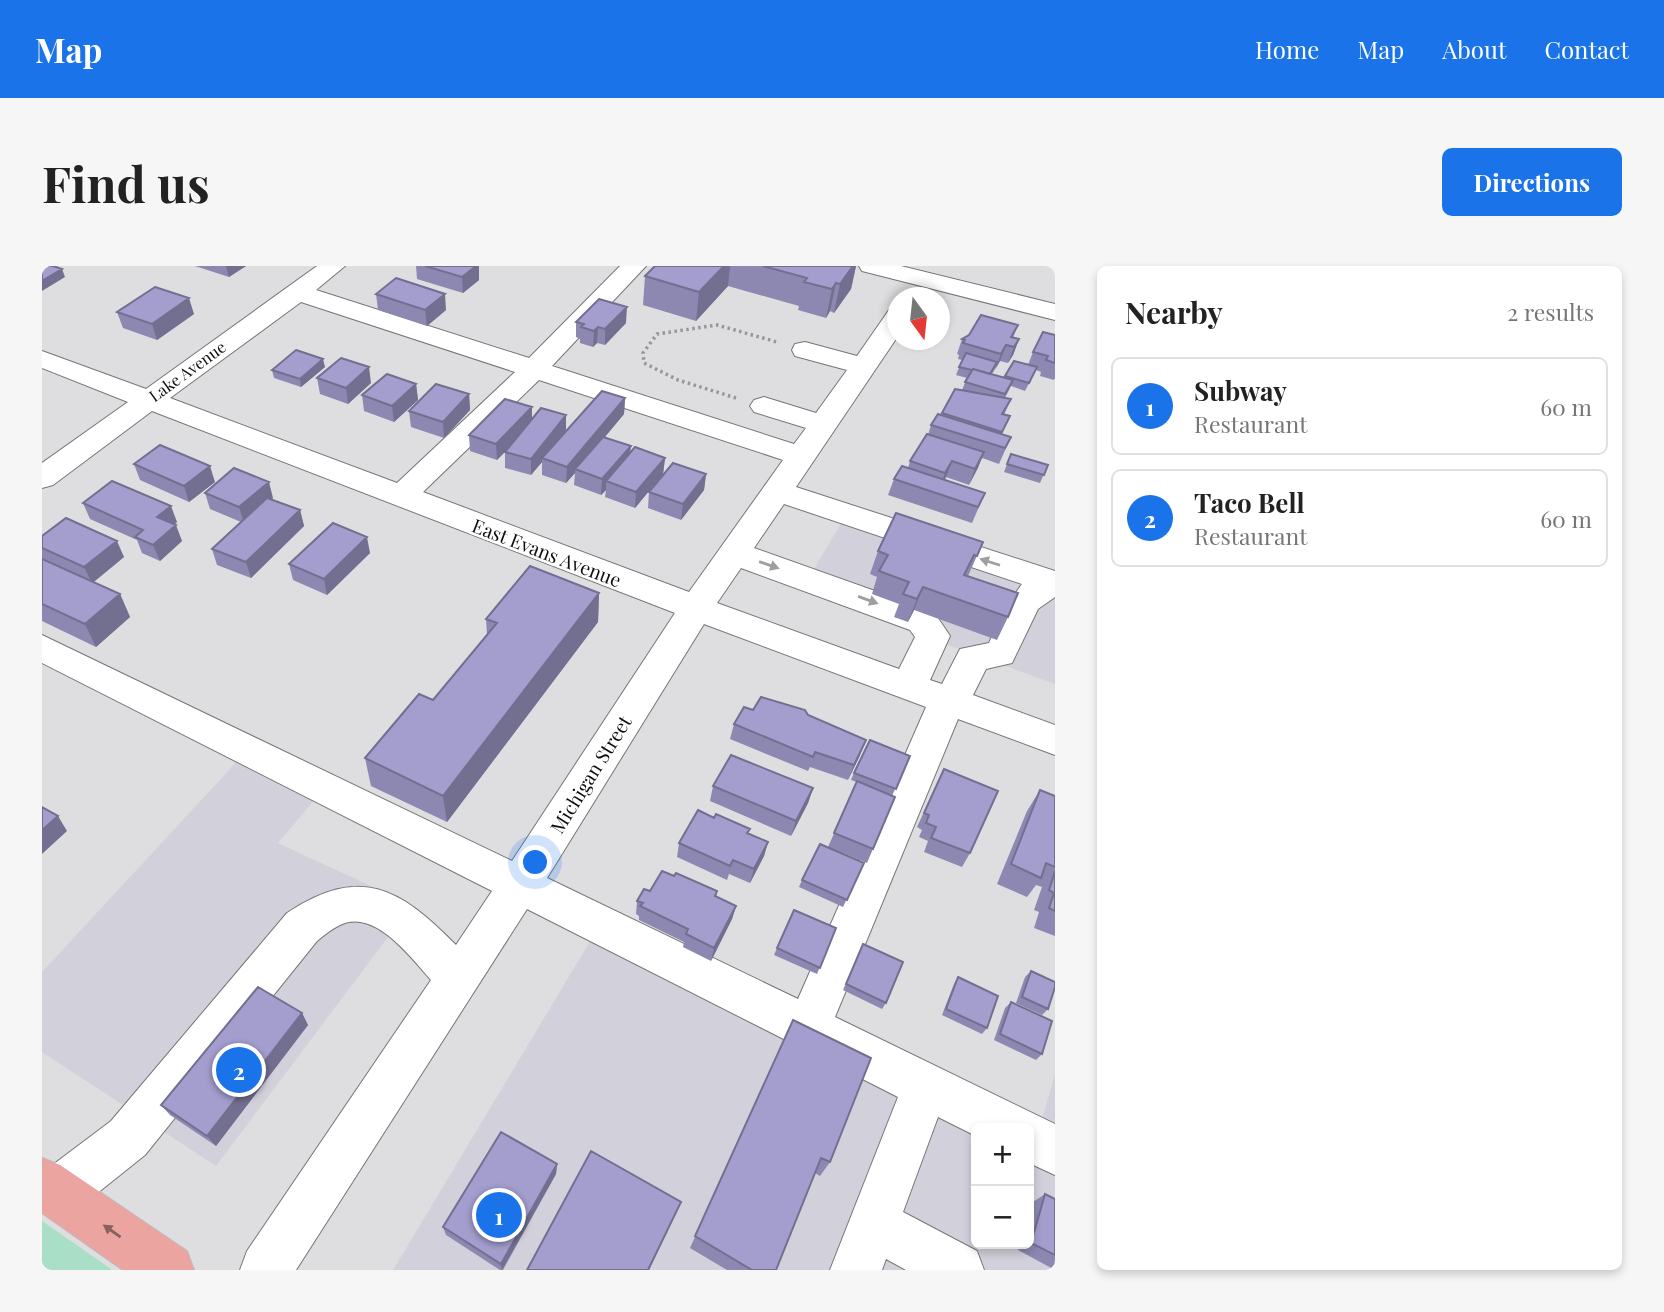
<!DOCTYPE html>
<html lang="en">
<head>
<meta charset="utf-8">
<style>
	:root { --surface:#fff; --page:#f6f6f6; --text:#222; --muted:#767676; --line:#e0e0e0; --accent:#1a73e8 }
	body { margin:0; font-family:"Playfair Display",serif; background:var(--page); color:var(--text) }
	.controls { position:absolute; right:21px; bottom:21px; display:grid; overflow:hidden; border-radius:10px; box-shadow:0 4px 10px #0003 }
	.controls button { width:63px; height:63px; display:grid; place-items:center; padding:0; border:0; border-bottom:2px solid var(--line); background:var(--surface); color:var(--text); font:35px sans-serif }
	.compass { position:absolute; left:845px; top:21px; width:63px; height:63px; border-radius:50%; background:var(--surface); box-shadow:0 4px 10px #0003; rotate:165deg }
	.you { position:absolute; left:494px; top:597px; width:24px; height:24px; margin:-18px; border:5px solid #fff; border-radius:50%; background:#1a73e8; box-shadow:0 0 0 10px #1a73e833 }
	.badge { display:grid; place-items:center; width:46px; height:46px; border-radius:50%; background:var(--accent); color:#fff; font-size:23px; font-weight:700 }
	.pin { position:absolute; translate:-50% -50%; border:4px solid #fff; box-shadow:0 2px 7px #0006 }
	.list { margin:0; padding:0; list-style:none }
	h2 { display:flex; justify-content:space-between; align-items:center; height:91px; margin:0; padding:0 28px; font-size:30px }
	h2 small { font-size:23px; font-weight:400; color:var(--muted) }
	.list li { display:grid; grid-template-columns:46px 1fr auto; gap:21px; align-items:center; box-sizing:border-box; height:98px; margin:0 14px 14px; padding:0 14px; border:2px solid var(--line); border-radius:10px }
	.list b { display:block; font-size:26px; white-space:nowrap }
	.list p { margin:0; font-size:23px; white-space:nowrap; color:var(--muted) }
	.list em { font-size:23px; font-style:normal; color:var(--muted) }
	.map { position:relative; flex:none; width:1013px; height:1004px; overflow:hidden; border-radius:10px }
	header { display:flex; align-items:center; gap:42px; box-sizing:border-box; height:98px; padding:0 35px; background:var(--accent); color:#fff }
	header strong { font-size:33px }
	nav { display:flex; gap:38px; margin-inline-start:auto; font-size:24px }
	.intro { display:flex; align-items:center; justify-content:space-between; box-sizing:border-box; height:168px; padding:0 42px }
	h1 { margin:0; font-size:49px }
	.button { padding:18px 32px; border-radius:10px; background:var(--accent); color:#fff; font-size:24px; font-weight:700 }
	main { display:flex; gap:42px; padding:0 42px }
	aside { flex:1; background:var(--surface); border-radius:10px; box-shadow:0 4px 10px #0003 }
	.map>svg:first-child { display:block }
</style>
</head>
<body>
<header>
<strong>Map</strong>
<nav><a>Home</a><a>Map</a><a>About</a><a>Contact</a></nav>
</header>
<div class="intro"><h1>Find us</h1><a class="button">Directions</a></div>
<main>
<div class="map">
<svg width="1013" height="1004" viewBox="0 0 1013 1004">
	<rect width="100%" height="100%" fill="#dedee1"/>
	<!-- built -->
	<path fill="#d2d1db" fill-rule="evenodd" d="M805 247 1013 312V418L759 325Z
		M213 476 290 513 236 577 370 639 174 900 0 786V706Z
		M565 647 999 857 1013 808V1004H351ZM934 862H987V978H934Z"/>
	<!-- green -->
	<path fill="#a8dfc6" d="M0 955 69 1003V1004H0Z"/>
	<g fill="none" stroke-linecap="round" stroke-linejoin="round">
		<!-- minor casing -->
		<g stroke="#767678" stroke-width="2">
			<path id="minor" d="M275 0H303L274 24 487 92 578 0H604L510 100 752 178 764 162 712 146 708 140 712 134 722 131 774 147 805 104 753 90 750 84 753 78 763 76 815 90 847 44 856 42V70L754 221 1013 305V331L996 343 970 397 944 403 931 429 1013 459V489L916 453 793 751 1013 858V909L987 897V862H934V870L896 851 861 946 935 985 942 1004H864L844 993 840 1004H788L856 831 485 643 254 1004H198L205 985 389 714C369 692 333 642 298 659 290 663 282 669 275 675L103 889 33 945 15 952 0 946V907L69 855 245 647C318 599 357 621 414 679L450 625 0 397V369L470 595 633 347 110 145 11 219 0 222V197L86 136 0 102V85L104 123ZM259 36 473 106 355 217 128 132ZM497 114 741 194 647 326 381 226ZM742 238 980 318 961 345 947 377 918 383 900 418 888 414 908 370 892 346 712 282ZM699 302 868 364 873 371 857 403 675 337ZM662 358 884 441 756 733 505 612Z
				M817 0H859L1013 38V54L820 5Z"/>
		</g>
		<!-- major casing -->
		<g stroke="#bcbcbc" stroke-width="2">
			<path id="major" d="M0 892 18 899 145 985 152 1004H81L0 947Z"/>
		</g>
		<!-- path -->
		<path stroke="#969698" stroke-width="3.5" stroke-dasharray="2.5 3.5" stroke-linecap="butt" d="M694 132 636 114 602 97 601 87 615 68 675 59 735 76"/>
		<!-- minor -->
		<use href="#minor" fill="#fff" fill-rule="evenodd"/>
		<!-- major -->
		<use href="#major" fill="#eca4a1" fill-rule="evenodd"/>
	</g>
	<!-- wall -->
	<path fill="#8c88b1" d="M153 0H204L187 11Z
		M374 0H437V14L421 27 375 13Z
		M613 0H814L809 23 792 47 788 45 784 52 756 44 757 40 686 20 654 55 601 39 603 10Z
		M334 28 404 44 385 60 336 44Z
		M75 46 152 48 115 74 81 62Z
		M534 56 584 57 563 79 555 77 551 81 538 77V73L534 71Z
		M976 59 971 72 977 73 971 89 966 97 958 95 950 108 962 112 963 110 986 99 991 86 1013 69V112L1012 114 998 110 999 106 994 104 983 125 969 120 963 132 969 133 962 149 960 168 969 171 957 198 940 192 927 219 904 211 903 214 943 227 930 257 846 229 852 213 866 202 868 195 886 169 889 159 899 149 913 123 920 124 925 112 914 109 920 94 916 93 917 89 915 88 920 73Z
		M283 101 259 121 232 112 230 104Z
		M275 112 329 117 306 138 278 128Z
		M374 118 376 134 352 156 322 145 320 129Z
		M427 128 428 144 402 172 369 161 367 145Z
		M583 132 582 148 563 171 588 188 623 192 621 208 593 242 563 231 564 224 559 229 532 219 533 207 524 217 500 209V196L489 209 463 202V186L455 194 428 185 427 169 490 153 524 165Z
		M969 188 1006 199 998 217 962 206Z
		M92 198 173 216 147 236 98 214Z
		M664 208 662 224 639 254 606 242 607 226Z
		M163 227 231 232 229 234 258 244 262 260 209 312 175 299 170 283 199 256 168 243Z
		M41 237 135 256 132 259 140 275 118 295 100 287 95 274 48 253Z
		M0 270 82 291 52 316 78 328 88 351 54 381 0 355Z
		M941 276 926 310 966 351 955 374 872 344 866 356 852 351 857 338 830 328 835 311 828 308 836 285Z
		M328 287 285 329 251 314 247 298Z
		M557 327 556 356 405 556 329 520 323 492 391 434 445 369 444 353Z
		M711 444 766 449 818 489 806 514 768 501 766 505 688 473 692 458Z
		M868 490 850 530 853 531 825 597 789 582 822 597 801 641 757 621 760 614 786 581 815 516 809 514 812 507Z
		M902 503 928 587 920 601 882 586 886 575 877 571 880 564 875 561Z
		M671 520 771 522 766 537 749 570 668 535Z
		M998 524 1013 530V670L992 662 997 646 992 644 1000 621 994 619 985 631 955 618 985 545Z
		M672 552 708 563 706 568 726 576 722 590 708 617 687 608 685 614 635 591 637 577Z
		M632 610 675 625 674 631 694 640 690 653 669 695 641 681 642 676 597 654V650L594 648 595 635 608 625Z
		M794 662 775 708 732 689 735 682Z
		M818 685 844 737 840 743 801 724Z
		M989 705 1006 743 1000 749 974 737 983 711Z
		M916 711 945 762 940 768 900 749 912 718Z
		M969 736 1000 788 994 794 952 774 963 742Z
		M260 747 266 759 174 880 128 849 119 839Z
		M751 754 788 896 778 910 773 907 734 1004H685L648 982Z
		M515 898 514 908 461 1004H458L404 969 401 961Z
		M1003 928 1013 933V1004L976 984 978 978H987V949L991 936Z"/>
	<!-- shaded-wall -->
	<path fill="#726f90" d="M184 0H204L187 11Z
		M434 0H437V14L421 27 420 11Z
		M682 0H688L686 20 654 55 657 26Z
		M811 0H814L809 23 792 47 798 18Z
		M20 3 23 11 0 25V15Z
		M794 17 788 45 784 52 790 23Z
		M403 28 404 44 385 60 383 44Z
		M147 32 152 48 115 74 110 58Z
		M585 41 584 57 563 79V63Z
		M556 61 555 77 551 81 552 65Z
		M977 73 971 89 966 97 972 81Z
		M964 79 958 95 953 104 959 88Z
		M281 93 283 101 259 121 258 113Z
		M327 101 329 117 306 138 304 122Z
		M374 118 376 134 352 156 350 140Z
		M427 128 428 144 402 172 401 156Z
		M583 132 582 148 535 204 533 203V207L524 217 525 201Z
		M490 141V157L455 194 454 178Z
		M524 149V165L500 192V196L489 209V193Z
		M589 180 587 197 564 215V224L559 229 560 213Z
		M942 186 936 202 927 219 933 203Z
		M623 192 621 208 593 242 594 226Z
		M910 195 904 211 897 223 903 207Z
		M168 200 173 216 147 236 142 220Z
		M664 208 662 224 639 254 641 238Z
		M227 216 231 232 202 257 197 241Z
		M129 240 135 256 121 268 115 251Z
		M258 244 262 260 209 312 204 296Z
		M134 259 140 275 118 295 111 279Z
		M325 271 328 287 285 329 282 313Z
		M75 275 82 291 50 317 42 301Z
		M881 321 872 344 866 356 875 333Z
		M557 327 556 356 405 556 401 530Z
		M78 328 88 351 54 381 43 358Z
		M824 474 818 489 806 514 812 499Z
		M771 522 766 537 749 570 754 555Z
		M16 550 25 565 0 588V564Z
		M726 576 722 590 708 617 712 603Z
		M694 640 690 653 669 695 672 682Z
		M260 747 266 759 174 880 165 870Z
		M515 898 514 908 460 1004 459 998Z
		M639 936 607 1004H606Z"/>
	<!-- building -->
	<path fill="#a39ece" stroke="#726f90" stroke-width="2" d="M0 0H11L20 3 0 15Z
		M383 0H434L420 11Z
		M613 0H682L657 26 603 10Z
		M721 0H811L798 18 794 17 790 23 762 16 765 12Z
		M354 12 403 28 383 44 334 28Z
		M113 21 147 32 110 58 75 46Z
		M557 33 585 41 563 63 556 61 552 65 539 61 542 58 534 56Z
		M939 49 976 59 969 71 977 73 972 81 964 79 959 88 921 77 923 74 920 73 927 69Z
		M1001 66 1013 69V97L1004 94 1006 90 991 86Z
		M254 84 281 93 258 113 230 104Z
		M924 87 955 96 948 108 931 103 930 104 917 101Z
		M299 92 327 101 304 122 275 112Z
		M972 95 995 101 987 117 963 110Z
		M931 103 971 114 963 128 923 116Z
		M345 108 374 118 350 140 320 129Z
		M394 118 427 128 401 156 367 145Z
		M913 123 969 133 960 148 968 150 960 166 900 147Z
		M560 125 583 132 525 201 500 192Z
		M463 133 490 141 454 178 427 169Z
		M499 142 524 149 489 193 463 186Z
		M896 148 969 171 963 182 889 159Z
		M885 168 942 186 933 203 910 195 903 207 868 195Z
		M561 171 589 180 560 213 533 203Z
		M118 179 168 200 142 220 92 198Z
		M593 181 623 192 594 226 564 215Z
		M969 188 1006 199 1002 209 965 198Z
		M631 197 664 208 641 238 607 226Z
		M860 200 943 227 936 241 852 213Z
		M192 202 227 216 197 241 163 227Z
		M70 215 129 240 115 251 134 259 111 279 93 271 101 264 41 237Z
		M225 232 258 244 204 296 170 283Z
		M854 247 941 276 935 290 932 289 922 309 976 327 966 351 881 321 875 333 861 328 867 316 837 305 846 289 836 285Z
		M24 252 75 275 42 301 0 282V270Z
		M291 257 325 271 282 313 247 298Z
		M0 293 78 328 43 358 0 338Z
		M488 300 557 327 401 530 323 492 377 428 391 434 455 357 444 353Z
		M719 431 763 444 766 449 824 474 812 499 773 486 771 491 692 458 702 441 711 444Z
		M828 474 868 490 854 523 812 507Z
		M689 489 771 522 754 555 671 520Z
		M902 503 956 525 928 587 889 572 894 561 884 557 887 549 882 547Z
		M815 515 853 531 831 583 792 567Z
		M998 524 1013 530V601L1004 597 999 612 969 598Z
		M0 541 16 550 0 564Z
		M656 544 672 552 674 548 708 563 705 567 726 576 712 603 691 594 688 600 637 577Z
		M778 578 822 597 805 634 760 614Z
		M620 605 632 610 634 607 675 625 673 630 694 640 672 682 644 668 646 663 598 640 601 637 595 635 602 623 608 625Z
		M1013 605V645L1007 642 1012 627 1007 624Z
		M752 644 794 662 778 702 735 682Z
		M821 678 861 696 844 737 804 718Z
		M989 705 1013 716V721L1006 743 980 731Z
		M916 711 956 730 945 762 904 743Z
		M216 721 260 747 165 870 119 839Z
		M969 736 1010 755 1000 788 958 768Z
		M751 754 829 792 788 896 779 892 734 1004H710L653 970Z
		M459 866 515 898 459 998 401 961Z
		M549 885 639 936 606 1004H485Z
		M1003 928 1013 933V989L989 977Z"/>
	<!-- one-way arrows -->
	<defs><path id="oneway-solid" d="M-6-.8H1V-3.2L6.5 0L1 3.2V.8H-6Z" transform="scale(1.75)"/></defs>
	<g fill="#9f9f9f">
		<use href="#oneway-solid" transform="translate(948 296) rotate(-162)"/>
		<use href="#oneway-solid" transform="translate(727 299) rotate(19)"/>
		<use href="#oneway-solid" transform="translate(826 334) rotate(20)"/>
	</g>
	<use fill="#88605f" href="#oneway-solid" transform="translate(70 965) rotate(-145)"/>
	<g text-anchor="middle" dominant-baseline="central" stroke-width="5" stroke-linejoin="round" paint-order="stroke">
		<!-- far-street labels -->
		<g font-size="16" fill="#0e0e0f" stroke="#fff">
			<text transform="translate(145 105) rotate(-36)">Lake Avenue</text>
		</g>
		<!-- street labels -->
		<g font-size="19" fill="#0e0e0f" stroke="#fff">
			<text transform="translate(505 286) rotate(21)">East Evans Avenue</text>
			<text transform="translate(548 508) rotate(-58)">Michigan Street</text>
		</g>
	</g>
</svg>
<div class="controls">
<button>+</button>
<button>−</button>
</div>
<svg class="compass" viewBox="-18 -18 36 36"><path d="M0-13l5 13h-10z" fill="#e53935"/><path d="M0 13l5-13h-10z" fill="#767676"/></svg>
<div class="you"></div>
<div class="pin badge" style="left:457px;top:949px">1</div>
<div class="pin badge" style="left:197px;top:804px">2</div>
</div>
<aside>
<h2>Nearby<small>2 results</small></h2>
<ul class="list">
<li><span class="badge">1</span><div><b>Subway</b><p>Restaurant</p></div><em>60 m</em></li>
<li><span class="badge">2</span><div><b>Taco Bell</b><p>Restaurant</p></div><em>60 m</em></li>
</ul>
</aside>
</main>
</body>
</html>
